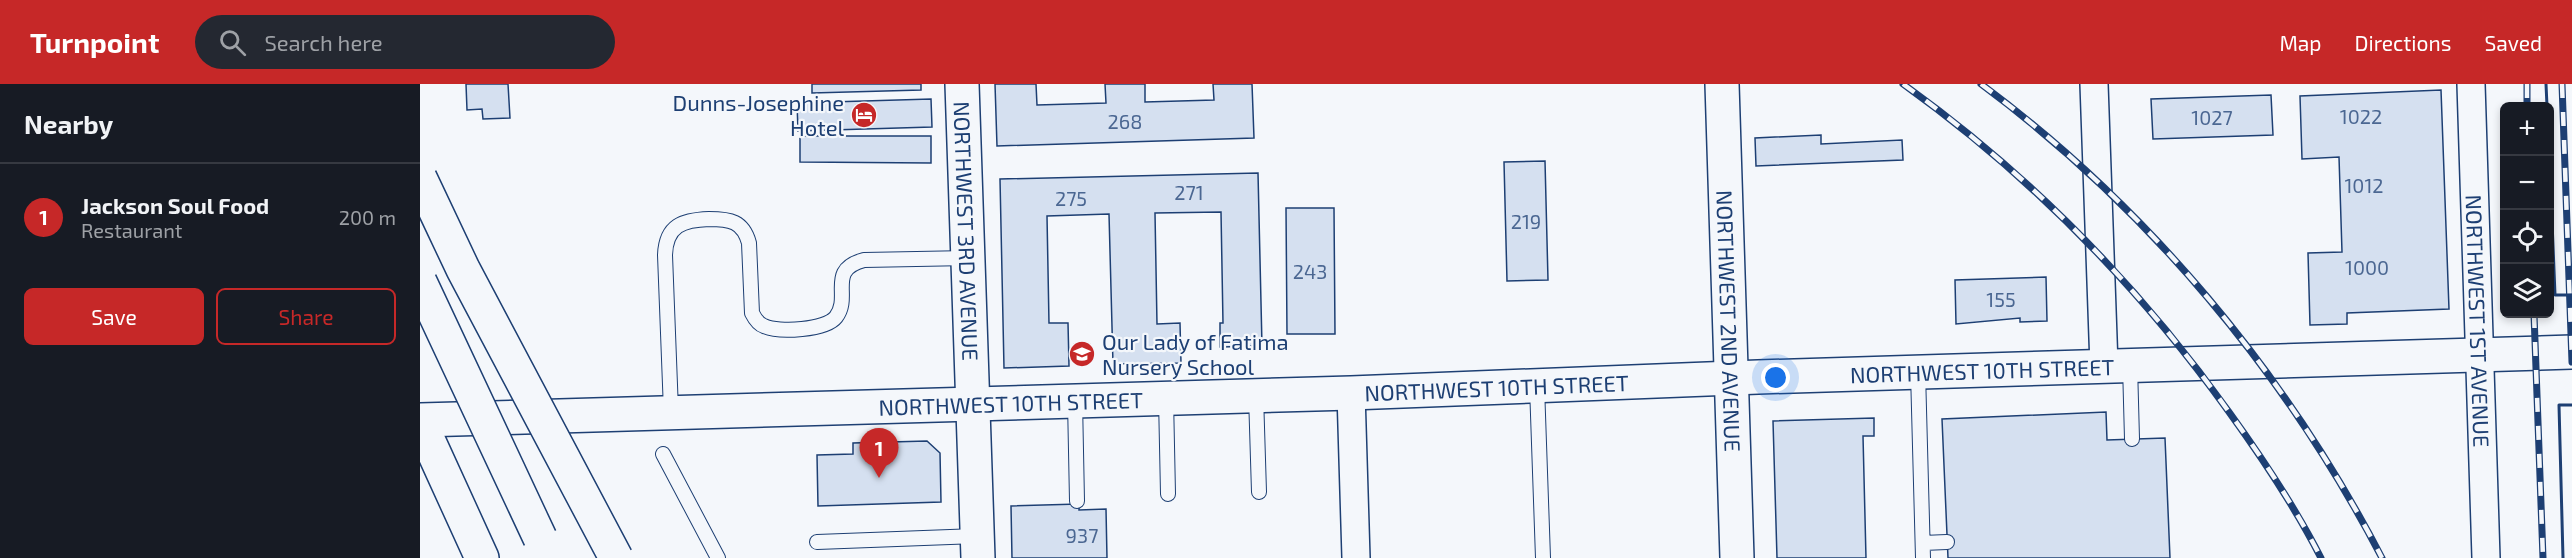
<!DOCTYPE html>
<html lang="en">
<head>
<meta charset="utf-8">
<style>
	:root { --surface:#171b24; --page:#242831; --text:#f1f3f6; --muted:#9ea1a6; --line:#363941; --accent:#c62828 }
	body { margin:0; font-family:"Exo 2",sans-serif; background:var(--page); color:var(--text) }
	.controls { position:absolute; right:18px; top:18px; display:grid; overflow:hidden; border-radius:9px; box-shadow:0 3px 9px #0003 }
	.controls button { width:54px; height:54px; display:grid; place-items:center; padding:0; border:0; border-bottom:2px solid var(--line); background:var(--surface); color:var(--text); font:30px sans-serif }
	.you { position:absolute; left:1356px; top:294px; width:21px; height:21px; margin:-15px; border:4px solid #fff; border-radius:50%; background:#1a73e8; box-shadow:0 0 0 9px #1a73e833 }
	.badge { display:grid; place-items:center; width:39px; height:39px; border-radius:50%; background:var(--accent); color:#fff; font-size:20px; font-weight:700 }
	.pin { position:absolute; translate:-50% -50px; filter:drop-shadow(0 2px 3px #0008) }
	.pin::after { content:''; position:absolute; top:32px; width:21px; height:18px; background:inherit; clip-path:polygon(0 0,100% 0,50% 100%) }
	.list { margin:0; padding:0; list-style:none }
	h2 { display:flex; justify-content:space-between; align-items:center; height:78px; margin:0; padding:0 24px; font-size:26px }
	h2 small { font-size:20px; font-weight:400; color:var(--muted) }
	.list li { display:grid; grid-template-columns:39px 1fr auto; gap:18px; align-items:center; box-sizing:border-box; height:108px; padding:0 24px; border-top:2px solid var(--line) }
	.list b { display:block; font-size:22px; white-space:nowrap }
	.list p { margin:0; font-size:20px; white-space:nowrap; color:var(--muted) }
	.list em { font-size:20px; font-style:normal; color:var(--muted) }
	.actions { display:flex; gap:12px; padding:18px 24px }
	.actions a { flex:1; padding:14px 0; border:2px solid var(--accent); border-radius:9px; text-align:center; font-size:21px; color:var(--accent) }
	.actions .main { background:var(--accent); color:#fff }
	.icon { flex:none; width:33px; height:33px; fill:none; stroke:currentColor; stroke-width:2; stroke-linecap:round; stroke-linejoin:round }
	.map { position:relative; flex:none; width:2152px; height:474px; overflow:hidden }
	header { display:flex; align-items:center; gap:36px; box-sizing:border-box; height:84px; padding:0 30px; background:var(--accent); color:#fff }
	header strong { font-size:28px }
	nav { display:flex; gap:33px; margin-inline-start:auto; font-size:21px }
	.search { width:420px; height:54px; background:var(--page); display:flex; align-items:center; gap:15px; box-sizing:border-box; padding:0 21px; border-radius:33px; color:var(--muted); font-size:22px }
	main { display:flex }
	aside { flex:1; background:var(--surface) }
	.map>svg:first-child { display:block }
</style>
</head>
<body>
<header>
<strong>Turnpoint</strong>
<div class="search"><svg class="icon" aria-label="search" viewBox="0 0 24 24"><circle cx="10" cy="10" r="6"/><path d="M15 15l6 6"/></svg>Search here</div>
<nav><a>Map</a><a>Directions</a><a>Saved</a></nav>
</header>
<main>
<aside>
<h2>Nearby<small></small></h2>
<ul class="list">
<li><span class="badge">1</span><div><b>Jackson Soul Food</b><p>Restaurant</p></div><em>200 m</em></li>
</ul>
<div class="actions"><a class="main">Save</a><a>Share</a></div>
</aside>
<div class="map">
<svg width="2152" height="474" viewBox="0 0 2152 474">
	<rect width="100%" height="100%" fill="#f4f7fb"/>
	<!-- building -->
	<path fill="#d5e0f0" stroke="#1d3f73" stroke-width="1.5" d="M46 0H88L90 34 63 35 62 25 47 26Z
		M392 0H501V6L392 9Z
		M575 0H616L617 21 686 19 685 0H725V18L794 16 793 0H832L834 54 577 62Z
		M2021 6 2029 225 1927 229V240L1890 241 1888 169 1922 168 1919 73 1882 75 1880 12Z
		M1851 11 1853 51 1733 55 1731 15Z
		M511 15 512 43 378 47 377 19Z
		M1401 51V60L1482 56 1483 76 1336 82 1335 54Z
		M380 52H511V79L380 78Z
		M1125 77 1128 196 1087 197 1084 78Z
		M838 89 842 262 800 263V239H803L801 128 735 129 737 240 760 239 761 279 693 280 689 130 627 132 629 239H648L649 282 584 284 580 95Z
		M866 124H914L915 250H867Z
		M1626 193 1627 237 1600 238V234L1536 240 1535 196Z
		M1686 328 1687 356 1745 354 1750 474H1528L1522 335Z
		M1454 334V352H1443L1446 474H1357L1353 337Z
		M507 357 520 369 521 418 398 422 397 371 433 370V359Z
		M659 420V426L686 425 687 474H592L591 422Z"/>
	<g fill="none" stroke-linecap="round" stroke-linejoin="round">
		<!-- lane casing -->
		<g stroke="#1d3f73" stroke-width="16">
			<path id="lane" d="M1710 281 1712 355
				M1498 288 1503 474
				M1117 302 1123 474
				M836 311 839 408
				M746 314 748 410
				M655 317 657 417
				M251 327 245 171C246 141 263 136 289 135 310 135 323 137 329 159L332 229C335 235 338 240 344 242 359 249 406 246 416 233 432 212 406 186 444 176L549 174
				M243 370 298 474
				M397 458 557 452
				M1503 459 1527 458"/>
		</g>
		<!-- street casing -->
		<g stroke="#1d3f73" stroke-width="30">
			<g id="street">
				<path d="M1674 0 1684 282"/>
				<path id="s1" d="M2051 0 2066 474"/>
				<path d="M931 309 936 474"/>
			</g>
		</g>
		<!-- secondary casing -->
		<g stroke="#1d3f73" stroke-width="36">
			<g id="secondary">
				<path id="s2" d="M542 0 558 474"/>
				<path id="s3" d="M1302 0 1317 474"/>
				<path id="s4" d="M0 336 931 309 1338 293 2152 268"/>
			</g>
		</g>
		<!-- highway casing -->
		<g stroke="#1d3f73" stroke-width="36">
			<path id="highway" d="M0 338 62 474"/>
		</g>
		<!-- lane -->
		<use href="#lane" stroke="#f4f7fb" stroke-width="14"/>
		<!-- street -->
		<use href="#street" stroke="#f4f7fb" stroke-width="27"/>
		<!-- secondary -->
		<use href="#secondary" stroke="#f4f7fb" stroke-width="33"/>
		<!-- highway -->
		<use href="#highway" stroke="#f4f7fb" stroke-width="33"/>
		<!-- rail casing -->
		<g stroke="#1d3f73" stroke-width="7">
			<path id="rail" d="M1483 0C1610 91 1718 201 1809 328 1843 375 1875 423 1901 474
				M1561 0C1728 124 1866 289 1962 474
				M2107 0V22
				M2142 0 2152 278
				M2114 230 2123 474"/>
		</g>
		<!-- rail -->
		<use href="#rail" stroke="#f4f7fb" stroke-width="4.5" stroke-dasharray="14" stroke-linecap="butt"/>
		<!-- highway-bridge casing -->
		<g stroke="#1d3f73" stroke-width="36" stroke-linecap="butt">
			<path id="highway-bridge" d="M0 94 43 185 196 474
				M0 198 120 454"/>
		</g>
		<!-- highway-bridge -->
		<use href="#highway-bridge" stroke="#f4f7fb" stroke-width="33"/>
		<!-- wall -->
		<path stroke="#1d3f73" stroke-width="3" d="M2126 0 2127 22
			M2130 88 2135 211H2152
			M2143 474 2139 321H2152"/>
	</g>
	<!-- icons -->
	<defs>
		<g id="hotel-disc" transform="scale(1.35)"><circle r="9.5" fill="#c62828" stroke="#f4f7fb"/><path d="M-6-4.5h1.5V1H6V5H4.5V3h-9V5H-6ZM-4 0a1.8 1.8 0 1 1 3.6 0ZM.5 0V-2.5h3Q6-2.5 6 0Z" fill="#fff"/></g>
		<g id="school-disc" transform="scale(1.35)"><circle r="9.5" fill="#c62828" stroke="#f4f7fb"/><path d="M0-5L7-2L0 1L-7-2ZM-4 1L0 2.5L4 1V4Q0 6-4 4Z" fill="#fff"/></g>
	</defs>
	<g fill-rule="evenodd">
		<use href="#hotel-disc" x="444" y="31"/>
		<use href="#school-disc" x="662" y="270"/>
	</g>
	<g text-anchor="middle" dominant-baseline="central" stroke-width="4.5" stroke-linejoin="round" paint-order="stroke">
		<!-- number labels -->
		<g font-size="20" fill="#4b6792">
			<text x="1941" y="32">1022</text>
			<text x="1792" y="33">1027</text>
			<text x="705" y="37">268</text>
			<text x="1944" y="101">1012</text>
			<text x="769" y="108">271</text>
			<text x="651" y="114">275</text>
			<text x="1106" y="137">219</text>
			<text x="1947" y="183">1000</text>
			<text x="890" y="187">243</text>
			<text x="1581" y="215">155</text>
			<text x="662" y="451">937</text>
		</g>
		<!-- poi labels -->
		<g font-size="22" fill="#1d3f73" stroke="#f4f7fb" text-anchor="end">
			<text x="424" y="18">Dunns-Josephine<tspan x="424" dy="25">Hotel</tspan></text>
			<text x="682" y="257" text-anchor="start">Our Lady of Fatima<tspan x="682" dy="25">Nursery School</tspan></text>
		</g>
		<!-- street labels -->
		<g font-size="22" fill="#1d3f73" stroke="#f4f7fb">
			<text stroke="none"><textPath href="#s2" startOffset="147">NORTHWEST 3RD AVENUE</textPath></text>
			<text stroke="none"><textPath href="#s3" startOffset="237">NORTHWEST 2ND AVENUE</textPath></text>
			<text stroke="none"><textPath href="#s1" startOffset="237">NORTHWEST 1ST AVENUE</textPath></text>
			<text stroke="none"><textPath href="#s4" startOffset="1563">NORTHWEST 10TH STREET</textPath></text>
			<text stroke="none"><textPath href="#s4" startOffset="1077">NORTHWEST 10TH STREET</textPath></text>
			<text stroke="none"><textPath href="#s4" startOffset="591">NORTHWEST 10TH STREET</textPath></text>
		</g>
	</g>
</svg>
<div class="controls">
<button>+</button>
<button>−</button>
<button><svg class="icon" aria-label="locate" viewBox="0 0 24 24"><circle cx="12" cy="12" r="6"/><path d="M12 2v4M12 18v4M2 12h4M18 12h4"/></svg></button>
<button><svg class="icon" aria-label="layers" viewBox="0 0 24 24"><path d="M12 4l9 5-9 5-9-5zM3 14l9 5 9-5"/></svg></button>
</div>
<div class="you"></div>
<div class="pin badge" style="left:459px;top:394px">1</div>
</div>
</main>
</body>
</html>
